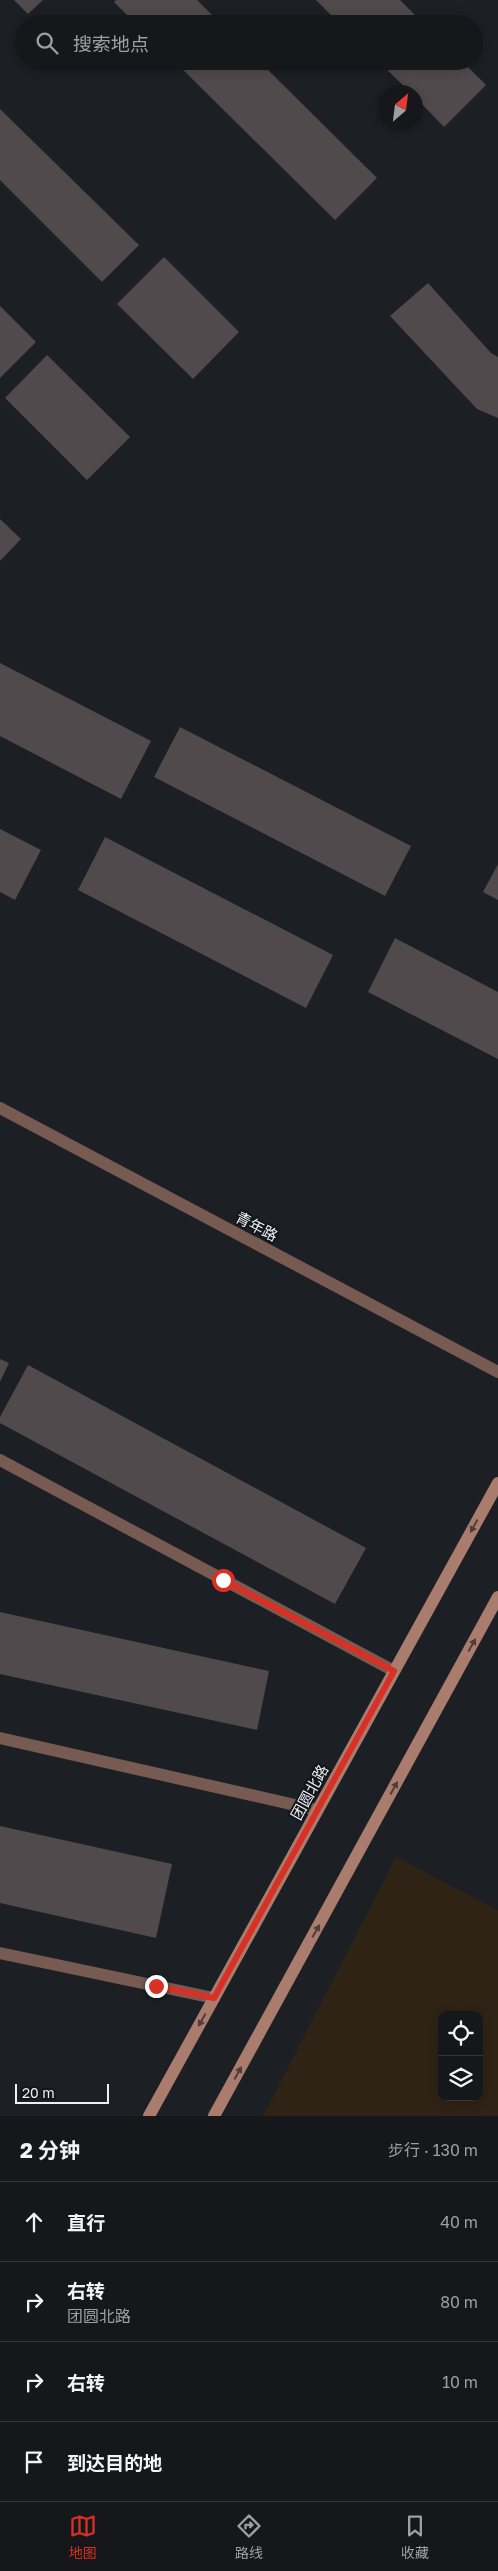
<!DOCTYPE html>
<html lang="zh">
<head>
<meta charset="utf-8">
<style>
	:root { --surface:#15171a; --page:#1e2023; --text:#f1f3f6; --muted:#9d9fa2; --line:#343639; --accent:#d93025 }
	body { margin:0; font-family:"Golos Text","Noto Sans SC",sans-serif; background:var(--page); color:var(--text) }
	.controls { position:absolute; right:15px; bottom:15px; display:grid; overflow:hidden; border-radius:10px; box-shadow:0 2px 12px #0003 }
	.controls button { width:45px; height:45px; display:grid; place-items:center; padding:0; border:0; border-bottom:1px solid var(--line); background:var(--surface); color:var(--text); font:25px sans-serif }
	.compass { position:absolute; left:378px; top:85px; width:45px; height:45px; border-radius:50%; background:var(--surface); box-shadow:0 2px 12px #0003; rotate:28deg }
	.scale { position:absolute; left:15px; bottom:12px; width:94px; box-sizing:border-box; padding-left:5px; border:2px solid #eef0f3; border-top:0; font-size:14px; line-height:18px; white-space:nowrap; color:#eef0f3; -webkit-text-stroke:4px #13161a; paint-order:stroke }
	.stop { position:absolute; width:15px; height:15px; margin:-11px; border:4px solid #d93025; border-radius:50%; background:#fff }
	.stop.end { background:#d93025; border-color:#fff; box-shadow:0 1px 5px #0008 }
	.list { margin:0; padding:0; list-style:none }
	h2 { display:flex; justify-content:space-between; align-items:center; height:65px; margin:0; padding:0 20px; font-size:21px }
	h2 small { font-size:16px; font-weight:400; color:var(--muted) }
	.list li { display:grid; grid-template-columns:32px 1fr auto; gap:15px; align-items:center; box-sizing:border-box; height:80px; padding:0 20px; border-top:1px solid var(--line) }
	.list b { display:block; font-size:19px; white-space:nowrap }
	.list p { margin:0; font-size:16px; white-space:nowrap; color:var(--muted) }
	.list em { font-size:16px; font-style:normal; color:var(--muted) }
	.icon { flex:none; width:28px; height:28px; fill:none; stroke:currentColor; stroke-width:2; stroke-linecap:round; stroke-linejoin:round }
	.map { position:relative; flex:none; width:498px; height:2116px; overflow:hidden }
	.search { position:absolute; background:var(--surface); box-shadow:0 2px 12px #0003; left:15px; right:15px; top:15px; height:55px; display:flex; align-items:center; gap:12px; box-sizing:border-box; padding:0 18px; border-radius:28px; color:var(--muted); font-size:19px }
	.sheet { height:385px; background:var(--surface) }
	nav { display:flex; justify-content:space-around; align-items:center; box-sizing:border-box; height:70px; border-top:1px solid var(--line); background:var(--surface); font-size:14px; color:var(--muted) }
	nav a { display:grid; justify-items:center; gap:2px }
	nav .on { color:var(--accent) }
	.map>svg:first-child { display:block }
</style>
</head>
<body>
<div class="map">
<svg width="498" height="2116" viewBox="0 0 498 2116">
	<rect width="100%" height="100%" fill="#1c1f23"/>
	<!-- commercial -->
	<path fill="#2f2315" fill-rule="evenodd" d="M396 1857 498 1910V2116H263ZM442 2015H479V2097H442Z"/>
	<!-- building -->
	<path fill="#504a4c" d="M14 0H43L28 14Z
		M116 0H197L221 24H136L114 2Z
		M316 0H400L424 24H340Z
		M174 61H259L377 178 335 220Z
		M378 61H462L486 85 444 127 416 98V92H410Z
		M0 109 139 245 102 282 0 180Z
		M164 257 239 332 193 379 117 304Z
		M428 283 491 353 498 357V418L477 409 390 316Z
		M0 306 36 342 0 378Z
		M47 355 130 437 87 480 5 398Z
		M0 519 21 539 0 561Z
		M0 663 151 741 121 799 0 736Z
		M180 727 411 846 385 896 154 777Z
		M0 829 41 850 15 900 0 892Z
		M105 837 333 955 306 1008 78 890Z
		M498 864V900L483 892Z
		M395 938 498 992V1059L368 992Z
		M0 1359 9 1363 0 1382Z
		M28 1365 366 1548 335 1604 0 1423V1417Z
		M0 1612 269 1671 257 1730 0 1674Z
		M0 1826 172 1864 156 1938 0 1903Z"/>
	<g fill="none" stroke-linecap="round" stroke-linejoin="round">
		<!-- minor -->
		<path stroke="#775a51" stroke-width="12" d="M0 1460 394 1671
			M0 1738 317 1810
			M0 1953 214 1998"/>
		<!-- tertiary -->
		<path stroke="#775a51" stroke-width="12" d="M0 1108 498 1372"/>
		<!-- secondary -->
		<path stroke="#aa7c6d" stroke-width="12" d="M149 2116 498 1483
			M214 2116 498 1597"/>
	</g>
	<!-- one-way arrows -->
	<defs><path id="oneway-solid" d="M-6-.8H1V-3.2L6.5 0L1 3.2V.8H-6Z" transform="scale(1.25)"/></defs>
	<g fill="#4f3f3b">
		<use href="#oneway-solid" transform="translate(474 1526) rotate(119)"/>
		<use href="#oneway-solid" transform="translate(472 1645) rotate(-61)"/>
		<use href="#oneway-solid" transform="translate(394 1788) rotate(-61)"/>
		<use href="#oneway-solid" transform="translate(316 1931) rotate(-61)"/>
		<use href="#oneway-solid" transform="translate(202 2020) rotate(119)"/>
		<use href="#oneway-solid" transform="translate(238 2073) rotate(-61)"/>
	</g>
	<g fill="none" stroke-linecap="round" stroke-linejoin="round">
		<!-- route -->
		<path stroke="#d93025" stroke-width="6" d="M156 1986 214 1998 394 1671 223 1580"/>
	</g>
	<g text-anchor="middle" dominant-baseline="central" stroke-width="4" stroke-linejoin="round" paint-order="stroke">
		<!-- street labels -->
		<g font-size="15" fill="#eef0f3" stroke="#13161a">
			<text transform="translate(257 1226) rotate(28)">青年路</text>
			<text transform="translate(309 1792) rotate(-61)">团圆北路</text>
		</g>
	</g>
</svg>
<div class="controls">
<button><svg class="icon" aria-label="locate" viewBox="0 0 24 24"><circle cx="12" cy="12" r="6"/><path d="M12 2v4M12 18v4M2 12h4M18 12h4"/></svg></button>
<button><svg class="icon" aria-label="layers" viewBox="0 0 24 24"><path d="M12 4l9 5-9 5-9-5zM3 14l9 5 9-5"/></svg></button>
</div>
<svg class="compass" viewBox="-18 -18 36 36"><path d="M0-13l5 13h-10z" fill="#e53935"/><path d="M0 13l5-13h-10z" fill="#9d9fa2"/></svg>
<div class="scale">20 m</div>
<div class="stop" style="left:223px;top:1580px"></div>
<div class="stop end" style="left:156px;top:1986px"></div>
<div class="search"><svg class="icon" aria-label="search" viewBox="0 0 24 24"><circle cx="10" cy="10" r="6"/><path d="M15 15l6 6"/></svg>搜索地点</div>
</div>
<section class="sheet">
<h2>2 分钟<small>步行 · 130 m</small></h2>
<ul class="list">
<li><svg class="icon" aria-label="ahead" viewBox="0 0 24 24"><path d="M12 20V5M6 11l6-6 6 6"/></svg><div><b>直行</b></div><em>40 m</em></li>
<li><svg class="icon" aria-label="right" viewBox="0 0 24 24"><path d="M7 20v-9h11M14 6l5 5-5 5"/></svg><div><b>右转</b><p>团圆北路</p></div><em>80 m</em></li>
<li><svg class="icon" aria-label="right" viewBox="0 0 24 24"><path d="M7 20v-9h11M14 6l5 5-5 5"/></svg><div><b>右转</b></div><em>10 m</em></li>
<li><svg class="icon" aria-label="arrive" viewBox="0 0 24 24"><path d="M6 21V4h12l-3 4 3 4H6"/></svg><div><b>到达目的地</b></div></li>
</ul>
</section>
<nav>
<a class="on"><svg class="icon" aria-label="map" viewBox="0 0 24 24"><path d="M3 6l6-2 6 2 6-2v14l-6 2-6-2-6 2zM9 4v14M15 6v14"/></svg>地图</a>
<a><svg class="icon" aria-label="directions" viewBox="0 0 24 24"><path d="M12 3l9 9-9 9-9-9zM9 14v-3h6M13 9l2 2-2 2"/></svg>路线</a>
<a><svg class="icon" aria-label="saved" viewBox="0 0 24 24"><path d="M7 4h10v16l-5-4-5 4z"/></svg>收藏</a>
</nav>
</body>
</html>
